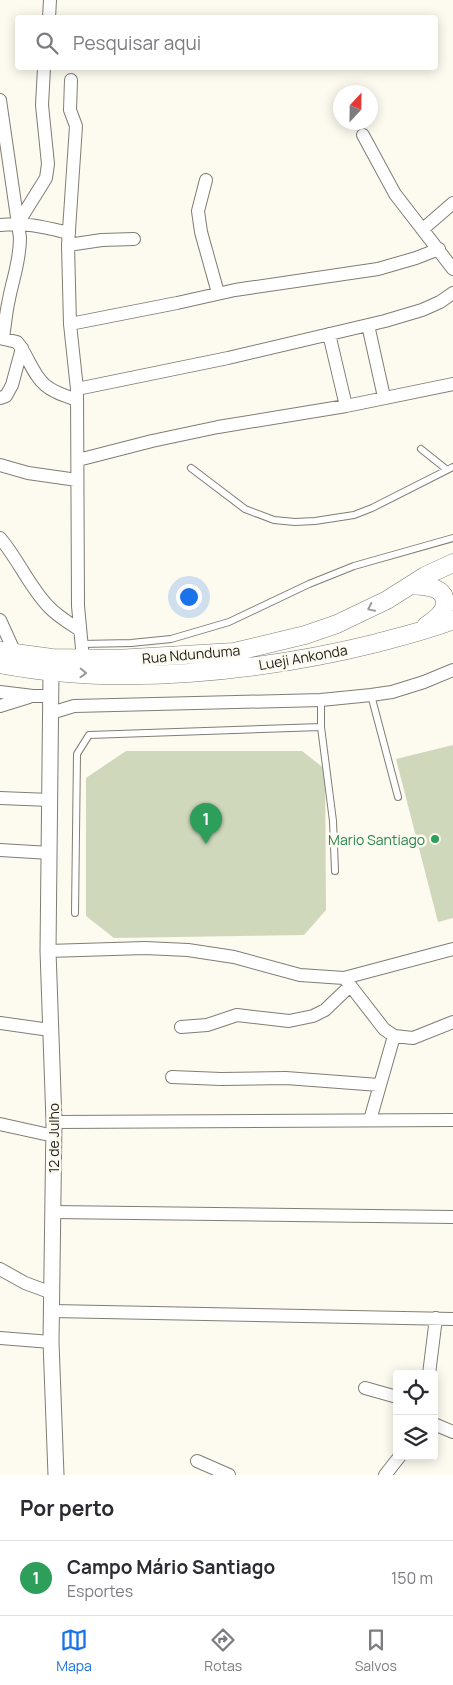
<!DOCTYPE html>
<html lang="pt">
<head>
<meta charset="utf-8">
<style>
	:root { --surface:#fff; --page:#f2f2f3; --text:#2b2b33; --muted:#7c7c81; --line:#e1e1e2; --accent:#1a73e8 }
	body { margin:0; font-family:Manrope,sans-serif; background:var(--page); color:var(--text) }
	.controls { position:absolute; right:15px; bottom:15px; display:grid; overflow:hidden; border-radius:5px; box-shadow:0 2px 12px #0003 }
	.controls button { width:45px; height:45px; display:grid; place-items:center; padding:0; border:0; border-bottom:1px solid var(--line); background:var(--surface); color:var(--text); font:25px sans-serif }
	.compass { position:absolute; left:333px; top:85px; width:45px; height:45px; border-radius:50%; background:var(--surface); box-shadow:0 2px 12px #0003; rotate:22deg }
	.you { position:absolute; left:188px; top:596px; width:18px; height:18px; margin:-12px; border:4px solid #fff; border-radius:50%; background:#1a73e8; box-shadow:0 0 0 8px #1a73e833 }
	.badge { display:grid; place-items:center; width:32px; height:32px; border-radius:50%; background:var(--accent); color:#fff; font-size:16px; font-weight:700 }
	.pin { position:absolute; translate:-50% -41px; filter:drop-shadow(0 1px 2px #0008) }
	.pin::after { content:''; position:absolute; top:26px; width:18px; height:15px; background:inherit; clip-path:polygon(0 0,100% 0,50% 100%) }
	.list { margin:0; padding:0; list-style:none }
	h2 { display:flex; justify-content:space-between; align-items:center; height:65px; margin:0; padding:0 20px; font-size:21px }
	h2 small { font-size:16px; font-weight:400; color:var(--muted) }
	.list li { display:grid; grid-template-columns:32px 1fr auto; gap:15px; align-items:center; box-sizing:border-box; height:75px; padding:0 20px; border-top:1px solid var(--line) }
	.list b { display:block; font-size:19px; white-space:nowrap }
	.list p { margin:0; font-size:16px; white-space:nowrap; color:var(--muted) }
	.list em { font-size:16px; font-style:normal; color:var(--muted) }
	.icon { flex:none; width:28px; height:28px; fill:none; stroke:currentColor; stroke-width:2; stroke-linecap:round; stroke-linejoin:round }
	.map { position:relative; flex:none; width:453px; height:1475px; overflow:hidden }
	.search { position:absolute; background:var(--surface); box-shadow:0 2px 12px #0003; left:15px; right:15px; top:15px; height:55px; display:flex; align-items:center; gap:12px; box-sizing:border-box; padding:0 18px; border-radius:5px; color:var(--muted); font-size:19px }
	.sheet { height:140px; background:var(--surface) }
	nav { display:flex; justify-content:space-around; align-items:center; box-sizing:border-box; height:70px; border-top:1px solid var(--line); background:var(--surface); font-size:14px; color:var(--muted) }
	nav a { display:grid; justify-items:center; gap:2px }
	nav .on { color:var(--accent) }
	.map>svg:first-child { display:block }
</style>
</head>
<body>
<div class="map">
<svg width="453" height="1475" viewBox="0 0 453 1475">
	<rect width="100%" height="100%" fill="#fdfaf0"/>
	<!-- green -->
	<path fill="#cfd8bb" d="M453 745V918L438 922 396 759Z
		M126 751H302L325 769 326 910 304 935 114 938 86 916V778Z"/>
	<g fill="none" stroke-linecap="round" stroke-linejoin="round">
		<!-- service casing -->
		<g stroke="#807d75" stroke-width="8">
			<path id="service" d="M421 449 446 469
				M191 468 245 509 274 520 295 522 315 521 354 515 372 508 453 467
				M81 644 131 643 171 639 229 622 309 584 354 566 453 538
				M371 695 398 797
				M321 700V727L333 821 335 871
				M75 913 77 754 89 735 321 727"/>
		</g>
		<!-- minor casing -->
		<g stroke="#807d75" stroke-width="14">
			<path id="minor" d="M49 18 50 0
				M71 80 70 110 76 126 68 245 70 324 77 389 78 606 83 659
				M0 100 20 238C20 261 13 278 9 299 6 312 5 325 3 338
				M363 135 395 194 453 269
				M206 180 198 211 201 232 218 293
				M18 223 46 178 48 164 42 105 44 68
				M0 225C26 222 44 227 69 233
				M423 229 453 203
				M68 245 102 240 134 239
				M70 324 177 303 235 290 378 269 416 258 439 249
				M368 325 384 397
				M329 334 346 406
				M0 338 17 342C28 355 32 374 45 385 54 393 66 396 77 400
				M77 389 228 358 385 321 422 310 440 302 453 293
				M0 398 6 396 12 385 22 348
				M78 460 152 441 218 427 346 406 453 384
				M0 465 28 473 77 480
				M0 538C18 559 29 586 48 606 57 616 69 623 80 630
				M0 620 15 653
				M0 692 33 696H52
				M0 706 29 697
				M51 713 74 706 321 700 371 695 392 692 424 682 453 670
				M0 798 50 800
				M0 850 50 853
				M48 951 145 948 188 950 234 957 300 975 344 978 453 949
				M346 980 384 1029 394 1036 413 1038 453 1022
				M0 1023 50 1030
				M181 1027 207 1025 237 1015 289 1021 313 1016 325 1010 350 986
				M172 1077 221 1079 286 1078 379 1085
				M370 1120 394 1036
				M54 1122 453 1120
				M0 1124 54 1136
				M53 1212 453 1217
				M0 1269 25 1283 52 1293
				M52 1311 453 1319
				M0 1338 51 1342
				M429 1374 436 1318
				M365 1388 397 1397
				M434 1424 453 1432
				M197 1461 229 1475
				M385 1475 400 1456"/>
		</g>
		<!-- tertiary casing -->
		<g stroke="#807d75" stroke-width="17">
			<path id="tertiary" d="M51 672 48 951 54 1122 51 1342 56 1475"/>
		</g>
		<!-- secondary casing -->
		<g stroke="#807d75" stroke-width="19">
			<path id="secondary" d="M414 585C426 587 444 586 445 602 445 606 444 610 441 613 438 618 431 622 426 626
				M0 651 52 658 116 659 234 652 305 635 337 624 387 600 425 576 453 563
				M0 664C118 687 260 672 377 643 402 636 428 630 453 620"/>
		</g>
		<!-- service -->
		<use href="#service" stroke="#fff" stroke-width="6"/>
		<!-- minor -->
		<use href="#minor" stroke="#fff" stroke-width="12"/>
		<!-- tertiary -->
		<use href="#tertiary" stroke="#fff" stroke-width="15"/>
		<!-- secondary -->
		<use href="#secondary" stroke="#fff" stroke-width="18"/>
	</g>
	<!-- one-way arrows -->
	<defs><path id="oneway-chevron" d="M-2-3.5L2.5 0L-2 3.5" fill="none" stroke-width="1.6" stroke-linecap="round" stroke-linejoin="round" transform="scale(1.25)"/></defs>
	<g stroke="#9b9b99">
		<use href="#oneway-chevron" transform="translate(371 608) rotate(154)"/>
		<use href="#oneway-chevron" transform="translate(83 673) rotate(2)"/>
	</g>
	<!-- markers -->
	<circle fill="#2e9e5b" stroke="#fdfaf0" stroke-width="2" cx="435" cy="839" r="5"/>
	<g text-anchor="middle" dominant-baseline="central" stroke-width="5" stroke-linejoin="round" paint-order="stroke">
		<!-- street labels -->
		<g font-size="14" fill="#21201c" stroke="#fdfaf0">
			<text transform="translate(191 654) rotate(-5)">Rua Ndunduma</text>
			<text transform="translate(303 657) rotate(-10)">Lueji Ankonda</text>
			<text transform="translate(53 1138) rotate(-90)">12 de Julho</text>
		</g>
		<!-- leisure labels -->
		<g font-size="14" fill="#27864d" stroke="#fdfaf0" text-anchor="end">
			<text x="425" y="839">Mario Santiago</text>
		</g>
	</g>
</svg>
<div class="controls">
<button><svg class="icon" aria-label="locate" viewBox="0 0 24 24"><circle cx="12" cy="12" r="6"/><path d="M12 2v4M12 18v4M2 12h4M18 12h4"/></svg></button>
<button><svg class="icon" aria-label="layers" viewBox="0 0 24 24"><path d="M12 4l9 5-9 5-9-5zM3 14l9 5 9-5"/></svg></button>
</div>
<svg class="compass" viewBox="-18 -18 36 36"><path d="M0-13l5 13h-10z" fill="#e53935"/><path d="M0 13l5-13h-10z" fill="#7c7c81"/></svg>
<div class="you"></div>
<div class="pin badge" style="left:206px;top:844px;background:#2e9e5b">1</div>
<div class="search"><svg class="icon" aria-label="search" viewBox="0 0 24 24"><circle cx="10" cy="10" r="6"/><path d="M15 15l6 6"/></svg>Pesquisar aqui</div>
</div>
<section class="sheet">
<h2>Por perto<small></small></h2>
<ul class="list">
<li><span class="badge" style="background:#2e9e5b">1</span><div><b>Campo Mário Santiago</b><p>Esportes</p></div><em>150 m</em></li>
</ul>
</section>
<nav>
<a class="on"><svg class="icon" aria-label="map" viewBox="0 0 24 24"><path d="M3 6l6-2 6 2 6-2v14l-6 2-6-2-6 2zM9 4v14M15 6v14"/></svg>Mapa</a>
<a><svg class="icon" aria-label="directions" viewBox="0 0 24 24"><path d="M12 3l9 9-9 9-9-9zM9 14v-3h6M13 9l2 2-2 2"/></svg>Rotas</a>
<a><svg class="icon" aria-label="saved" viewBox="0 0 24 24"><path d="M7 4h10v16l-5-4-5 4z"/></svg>Salvos</a>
</nav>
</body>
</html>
